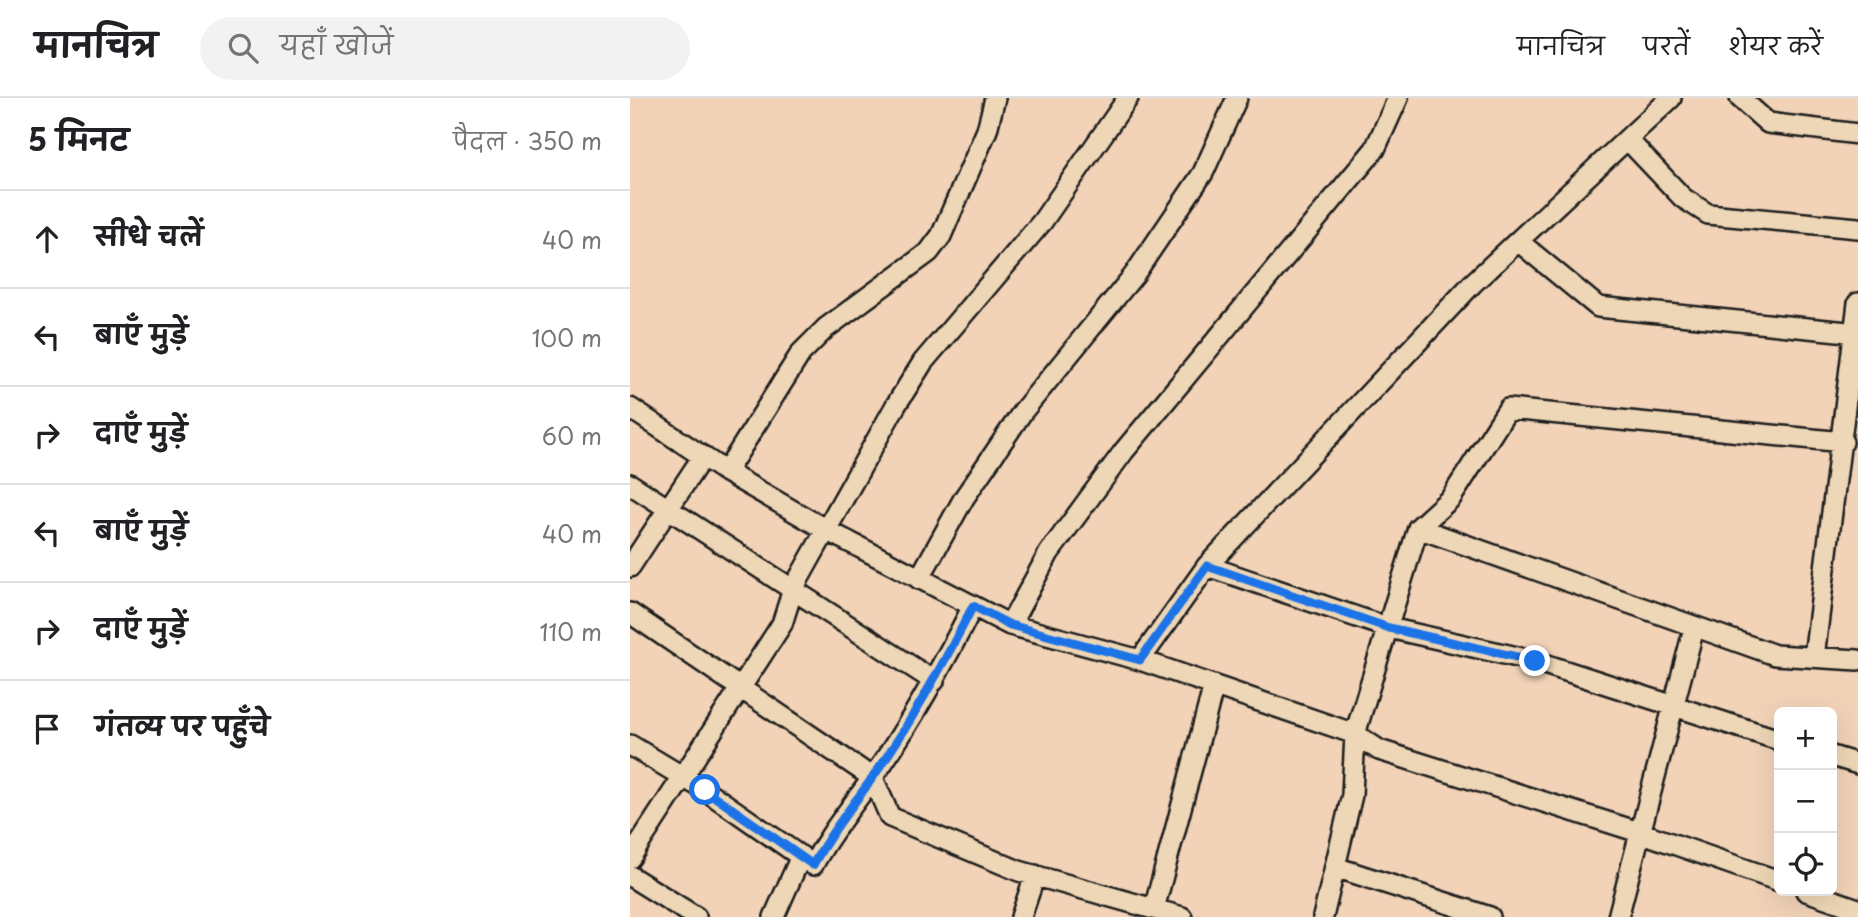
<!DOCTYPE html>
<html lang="hi">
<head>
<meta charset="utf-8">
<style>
	:root { --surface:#fff; --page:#f2f2f2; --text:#202124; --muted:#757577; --line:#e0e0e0 }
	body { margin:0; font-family:"Playpen Sans","Playpen Sans Deva",sans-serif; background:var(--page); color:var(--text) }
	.controls { position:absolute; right:21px; bottom:21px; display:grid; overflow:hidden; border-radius:10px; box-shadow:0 7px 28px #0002 }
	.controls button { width:63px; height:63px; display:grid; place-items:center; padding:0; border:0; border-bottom:2px solid var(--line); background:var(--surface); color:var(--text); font:35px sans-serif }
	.stop { position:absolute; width:21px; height:21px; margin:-16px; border:5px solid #1a73e8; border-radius:50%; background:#fff }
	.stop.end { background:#1a73e8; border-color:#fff; box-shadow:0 2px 7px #0008 }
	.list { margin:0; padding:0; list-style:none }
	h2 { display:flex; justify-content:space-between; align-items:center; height:91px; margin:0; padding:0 28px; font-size:30px }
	h2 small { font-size:23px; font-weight:400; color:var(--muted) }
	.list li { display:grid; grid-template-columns:46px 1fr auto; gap:21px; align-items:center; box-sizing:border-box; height:98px; padding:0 28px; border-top:2px solid var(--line) }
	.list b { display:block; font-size:26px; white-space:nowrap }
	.list em { font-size:23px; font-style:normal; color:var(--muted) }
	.icon { flex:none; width:38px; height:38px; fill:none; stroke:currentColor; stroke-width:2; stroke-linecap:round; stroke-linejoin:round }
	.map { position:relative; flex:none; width:1228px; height:819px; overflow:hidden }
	header { display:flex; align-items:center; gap:42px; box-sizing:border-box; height:98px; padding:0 35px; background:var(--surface); border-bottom:2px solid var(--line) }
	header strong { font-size:33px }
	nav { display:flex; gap:38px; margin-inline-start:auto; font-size:24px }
	.search { width:490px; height:63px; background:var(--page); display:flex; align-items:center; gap:18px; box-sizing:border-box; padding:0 24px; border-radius:38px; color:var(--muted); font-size:26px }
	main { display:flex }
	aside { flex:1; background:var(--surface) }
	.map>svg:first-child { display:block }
</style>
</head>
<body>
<header>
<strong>मानचित्र</strong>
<div class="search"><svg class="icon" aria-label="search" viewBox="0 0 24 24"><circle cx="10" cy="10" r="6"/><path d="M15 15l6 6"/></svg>यहाँ खोजें</div>
<nav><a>मानचित्र</a><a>परतें</a><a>शेयर करें</a></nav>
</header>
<main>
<aside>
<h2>5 मिनट<small>पैदल · 350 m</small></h2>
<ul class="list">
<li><svg class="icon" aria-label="ahead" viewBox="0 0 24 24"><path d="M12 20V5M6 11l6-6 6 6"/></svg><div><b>सीधे चलें</b></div><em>40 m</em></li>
<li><svg class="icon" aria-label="left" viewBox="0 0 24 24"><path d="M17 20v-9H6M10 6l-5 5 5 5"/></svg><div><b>बाएँ मुड़ें</b></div><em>100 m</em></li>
<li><svg class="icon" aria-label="right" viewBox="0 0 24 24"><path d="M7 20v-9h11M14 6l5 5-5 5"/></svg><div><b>दाएँ मुड़ें</b></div><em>60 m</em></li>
<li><svg class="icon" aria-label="left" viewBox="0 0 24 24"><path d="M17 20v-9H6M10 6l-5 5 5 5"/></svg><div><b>बाएँ मुड़ें</b></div><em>40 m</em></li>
<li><svg class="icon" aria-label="right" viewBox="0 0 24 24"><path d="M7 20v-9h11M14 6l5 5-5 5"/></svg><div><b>दाएँ मुड़ें</b></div><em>110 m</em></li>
<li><svg class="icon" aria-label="arrive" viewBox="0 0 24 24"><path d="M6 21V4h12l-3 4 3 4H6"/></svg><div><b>गंतव्य पर पहुँचे</b></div></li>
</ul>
</aside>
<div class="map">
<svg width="1228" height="819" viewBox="0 0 1228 819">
	<rect width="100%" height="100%" fill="#f2d3b8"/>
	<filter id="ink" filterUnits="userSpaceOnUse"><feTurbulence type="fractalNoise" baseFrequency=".0143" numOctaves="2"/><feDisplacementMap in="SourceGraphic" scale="14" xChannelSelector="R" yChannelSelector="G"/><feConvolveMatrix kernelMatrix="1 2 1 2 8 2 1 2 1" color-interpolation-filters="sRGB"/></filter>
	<g filter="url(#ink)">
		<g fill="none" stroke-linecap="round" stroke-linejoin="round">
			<!-- street casing -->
			<g stroke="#1c1c1c" stroke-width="24">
				<path id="street" d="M1110 0 1138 25 1228 36
					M997 41 1053 100 1078 116 1228 130
					M888 143 968 209 1228 235
					M0 310 96 374 198 433 380 527 510 562 577 468 843 185 1041 0
					M96 374 171 255 196 230 299 154 311 138 357 32 365 0
					M0 386 304 583
					M788 430 821 400 878 311 1213 344
					M577 468 759 530 905 563 1149 642
					M0 469 73 358
					M289 481 334 400 393 313 504 177 573 75 607 0
					M0 515 243 680 260 719 389 773 552 819
					M380 527 419 455 494 353 745 51 768 0
					M1184 559 1228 205
					M510 562 725 636 788 430 1145 557 1228 562
					M0 647 75 692 183 767C201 733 222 709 243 679 281 625 313 567 343 508
					M1202 658 1228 666
					M0 760 152 526 163 491 266 307 293 264 412 124 498 0
					M705 769 860 819
					M0 778 66 819
					M1176 793 1228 811
					M524 811 584 587
					M144 819 171 758
					M391 819 405 777
					M693 819 722 697 725 636 749 652 1012 735 1149 783
					M988 819 1064 530"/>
			</g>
			<!-- street -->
			<use href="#street" stroke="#eed7b6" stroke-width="19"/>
		</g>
	</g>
	<g fill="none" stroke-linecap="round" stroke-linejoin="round" filter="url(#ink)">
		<!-- route -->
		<path stroke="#1a73e8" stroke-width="9" d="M75 692 183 767C201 733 222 709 243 679 281 625 313 567 343 508L380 527 510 562 577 468 759 530 905 563"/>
	</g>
</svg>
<div class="controls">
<button>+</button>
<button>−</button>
<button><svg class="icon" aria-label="locate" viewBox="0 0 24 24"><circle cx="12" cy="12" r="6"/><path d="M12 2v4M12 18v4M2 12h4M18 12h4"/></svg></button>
</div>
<div class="stop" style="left:75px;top:692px"></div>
<div class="stop end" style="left:905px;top:563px"></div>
</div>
</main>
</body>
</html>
